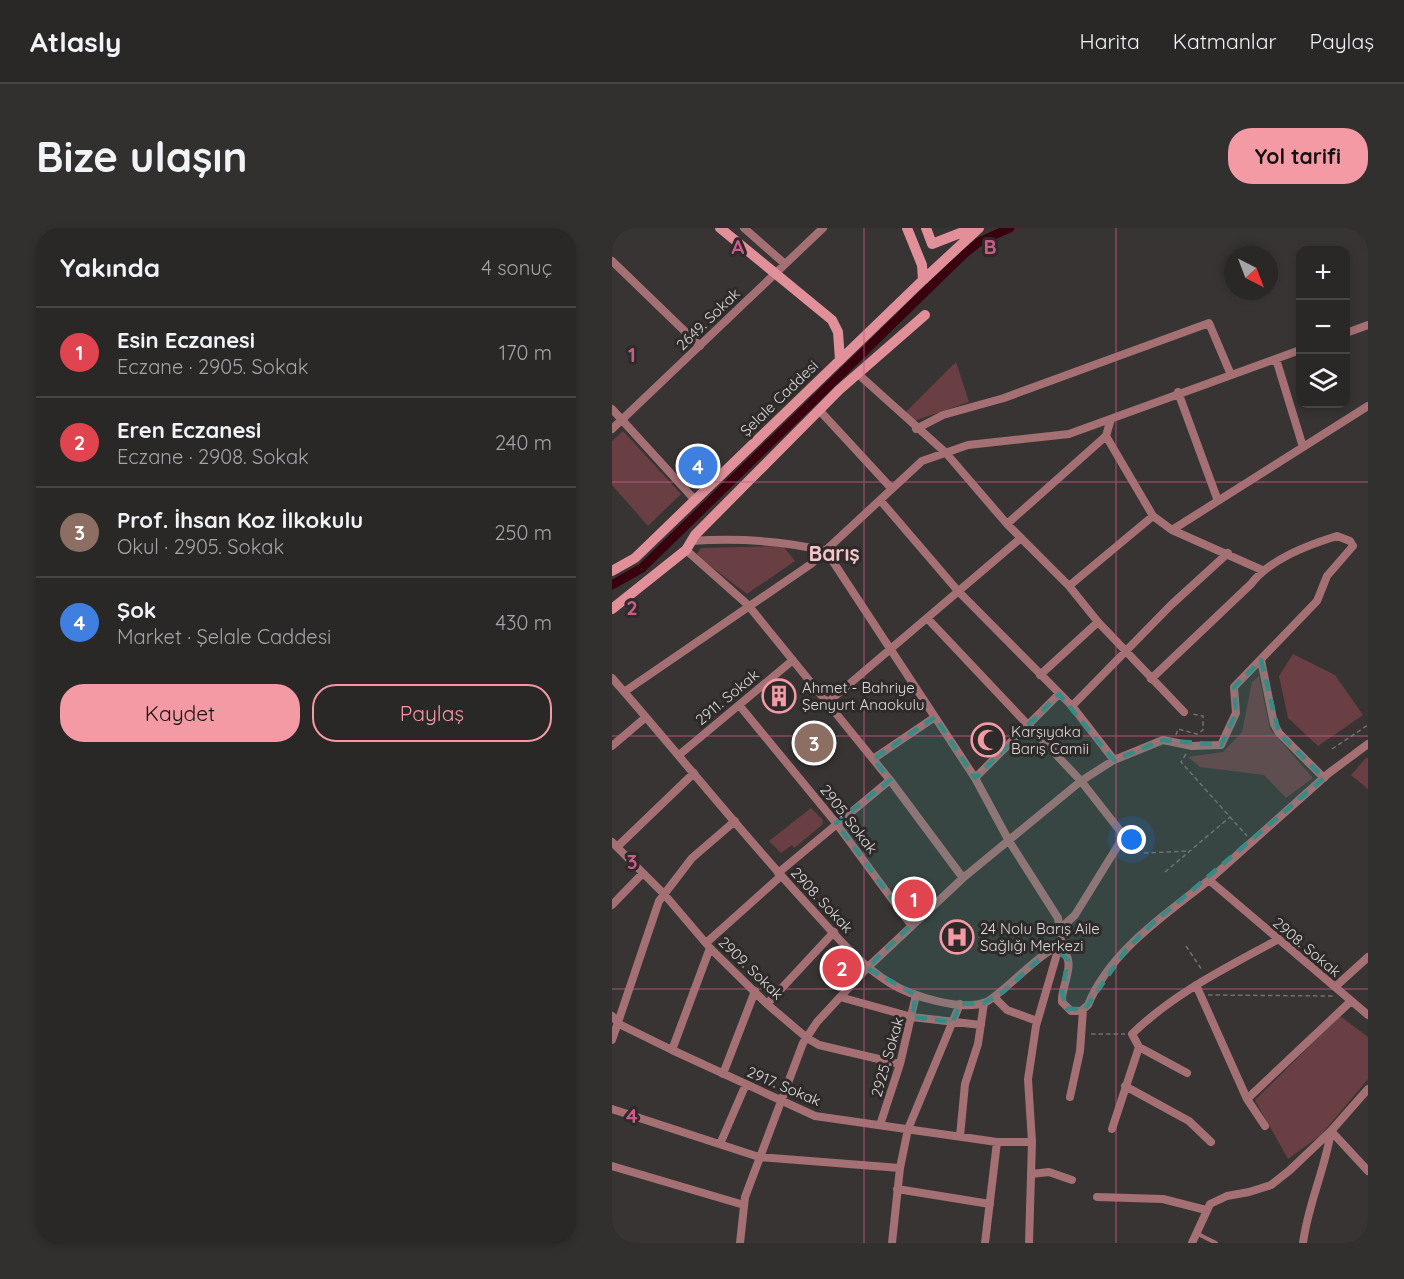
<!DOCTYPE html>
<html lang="tr">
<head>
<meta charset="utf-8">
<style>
	:root { --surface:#2a2727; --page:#322f2f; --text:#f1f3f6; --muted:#a5a5a7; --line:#464444; --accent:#f49aa4 }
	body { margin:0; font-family:Quicksand,sans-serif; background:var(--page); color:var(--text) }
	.controls { position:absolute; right:18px; top:18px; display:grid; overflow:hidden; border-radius:12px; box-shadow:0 3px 9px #0003 }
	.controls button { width:54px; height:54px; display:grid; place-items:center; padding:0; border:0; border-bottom:2px solid var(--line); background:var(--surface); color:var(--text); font:30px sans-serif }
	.compass { position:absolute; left:612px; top:18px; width:54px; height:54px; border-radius:50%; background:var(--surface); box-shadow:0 3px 9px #0003; rotate:138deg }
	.you { position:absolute; left:520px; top:612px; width:21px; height:21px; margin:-15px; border:4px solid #fff; border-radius:50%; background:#1a73e8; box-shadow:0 0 0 9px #1a73e833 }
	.badge { display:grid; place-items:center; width:39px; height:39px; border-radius:50%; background:var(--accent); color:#fff; font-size:20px; font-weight:700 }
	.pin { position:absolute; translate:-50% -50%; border:3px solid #fff; box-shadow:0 2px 6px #0006 }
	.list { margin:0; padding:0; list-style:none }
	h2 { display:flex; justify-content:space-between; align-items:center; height:78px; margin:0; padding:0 24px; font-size:26px }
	h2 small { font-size:20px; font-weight:400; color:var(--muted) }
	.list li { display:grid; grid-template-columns:39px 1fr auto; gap:18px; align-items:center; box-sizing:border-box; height:90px; padding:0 24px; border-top:2px solid var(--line) }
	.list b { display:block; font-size:22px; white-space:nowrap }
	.list p { margin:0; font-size:20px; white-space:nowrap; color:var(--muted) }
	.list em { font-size:20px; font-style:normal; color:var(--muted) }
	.actions { display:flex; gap:12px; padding:18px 24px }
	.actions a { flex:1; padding:14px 0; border:2px solid var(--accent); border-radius:24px; text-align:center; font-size:21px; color:var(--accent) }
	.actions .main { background:var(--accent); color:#111 }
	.icon { flex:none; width:33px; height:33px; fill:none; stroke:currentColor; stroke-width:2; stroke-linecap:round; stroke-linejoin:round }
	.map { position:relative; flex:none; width:756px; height:1015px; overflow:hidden; border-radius:24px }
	header { display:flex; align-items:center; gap:36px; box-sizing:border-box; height:84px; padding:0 30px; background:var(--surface); border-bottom:2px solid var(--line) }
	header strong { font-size:28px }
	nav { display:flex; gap:33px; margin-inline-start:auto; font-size:21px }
	.intro { display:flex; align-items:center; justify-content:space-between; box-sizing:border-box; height:144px; padding:0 36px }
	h1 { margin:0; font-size:42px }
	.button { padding:15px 27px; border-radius:24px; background:var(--accent); color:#111; font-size:21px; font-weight:700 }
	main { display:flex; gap:36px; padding:0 36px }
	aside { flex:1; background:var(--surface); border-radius:24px; box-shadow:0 3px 9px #0003 }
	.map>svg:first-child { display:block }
</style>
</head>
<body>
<header>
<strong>Atlasly</strong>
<nav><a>Harita</a><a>Katmanlar</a><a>Paylaş</a></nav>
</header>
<div class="intro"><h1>Bize ulaşın</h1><a class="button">Yol tarifi</a></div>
<main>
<aside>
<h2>Yakında<small>4 sonuç</small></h2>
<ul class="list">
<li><span class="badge" style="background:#e0444e">1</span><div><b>Esin Eczanesi</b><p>Eczane · 2905. Sokak</p></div><em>170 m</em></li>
<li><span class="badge" style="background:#e0444e">2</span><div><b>Eren Eczanesi</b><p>Eczane · 2908. Sokak</p></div><em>240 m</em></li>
<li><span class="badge" style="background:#8d6e63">3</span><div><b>Prof. İhsan Koz İlkokulu</b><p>Okul · 2905. Sokak</p></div><em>250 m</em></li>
<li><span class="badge" style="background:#3f7fe0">4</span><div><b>Şok</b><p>Market · Şelale Caddesi</p></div><em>430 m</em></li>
</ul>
<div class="actions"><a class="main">Kaydet</a><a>Paylaş</a></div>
</aside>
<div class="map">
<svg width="756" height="1015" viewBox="0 0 756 1015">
	<rect width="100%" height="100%" fill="#383434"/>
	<!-- green -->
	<path fill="#693f43" d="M344 134 357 174 302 193 293 185Z
		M11 203 69 266 36 298 0 257V213Z
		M171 318 183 333 135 366 84 327 89 320Z
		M681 426 723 447 751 487 706 518 676 490 667 448Z
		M647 448 658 501 701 550 674 570 652 547 588 539 576 529 611 524 630 504 640 454Z
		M754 530H756V561L739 547Z
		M199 580 211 592 210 597 182 620 180 617 169 625 157 613Z
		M728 788 756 809V851L709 907 676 931 643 872Z"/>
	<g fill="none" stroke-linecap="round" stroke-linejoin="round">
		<!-- canal -->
		<path stroke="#39000e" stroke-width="9" d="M0 357 30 340 352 26 367 14 398 0"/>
		<!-- path -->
		<path stroke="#726f6f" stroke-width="1.5" stroke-dasharray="4.5 3" stroke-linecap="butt" d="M564 507 566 501 585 506 591 502V488L580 486
			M720 521 756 497
			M574 526 569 534 635 608
			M532 625 578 623
			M553 644 618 589
			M574 718 590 742
			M596 767 721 768
			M479 806H513"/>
		<!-- lane -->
		<path stroke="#a47074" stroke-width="4" d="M584 1005 604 1015"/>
		<!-- street -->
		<path stroke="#a47074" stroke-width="8" d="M132 0 173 36
			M0 33 88 118
			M734 105 756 97
			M664 131 691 219
			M246 146 334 225 395 296 457 358 486 394 572 484
			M566 164 606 273
			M0 181 83 272
			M208 183 280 261
			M0 201 211 0
			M304 201 331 187 392 170 597 95 619 147
			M494 208 541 288 560 302 756 178
			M268 272 346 363 460 478 502 532
			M395 296 494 208 499 191
			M560 302 650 342
			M79 313C126 310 168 312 214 323L363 550 397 613 446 690 449 712 424 798 416 851 420 914 417 1015
			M74 322 136 377 278 552 351 650
			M457 358 541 288
			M315 390 469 553 509 604 510 611 463 687 448 701
			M649 432 662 496 667 505 712 550
			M428 447 486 394
			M0 450C65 524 126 601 193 674 220 703 244 734 278 755 299 768 350 784 374 774 391 766 434 718 445 721 469 728 448 759 450 774L459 783H469L476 777C498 723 553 687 597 652L756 787
			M12 464 199 336 310 233 356 217 457 206 688 122
			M215 475 409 310
			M127 477 224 595 299 697
			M460 478 559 377 616 325
			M0 518 34 489
			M67 527 181 432
			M261 531 323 489
			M363 550 447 466
			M0 614 52 666 98 720 155 776 195 810 207 817 288 836
			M5 619 82 545
			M166 645 278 552
			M597 652 717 545 756 516
			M0 677 31 645
			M94 715 169 648
			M584 757 635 871 653 898
			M723 759 756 729
			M228 769 300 789 369 797
			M382 769 395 782 425 793
			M155 776 222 704
			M0 788 7 796 60 822 203 888 385 914H420
			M0 812 47 673 80 630 123 593
			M527 819 575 845
			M60 822 98 720
			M111 846 143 763
			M513 858 577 893 599 914
			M458 869 468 823 471 782
			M635 871 739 773
			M0 881 147 929 288 940
			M268 897 288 836 304 767
			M500 901 527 819 520 806C562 765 614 740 665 712
			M719 903 756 943
			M348 908 353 856 366 816 372 775
			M108 916 134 856
			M0 938 132 977
			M419 946 437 944 460 952
			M285 961 378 976
			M485 969 551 971 594 982
			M128 1015 133 969 191 815 205 794 255 740 351 650 469 553 502 532 551 512 580 518 609 517 624 485 622 459 705 373 715 348 741 318 738 313 725 308C696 317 658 331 639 356L539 451
			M280 1015 288 940 296 901 348 776
			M373 1015 385 914
			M580 1015 598 976 615 968 637 964 659 957 678 942 719 903 756 861
			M691 1015C696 976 713 942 719 903"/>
		<!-- secondary -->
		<path stroke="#e18f98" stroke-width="10" d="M108 0 220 92 226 104 228 132
			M314 0 320 16 361 0
			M311 52 367 0
			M0 343 23 330 311 52 310 37 295 0
			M0 381 74 322 83 307 227 162 313 87"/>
	</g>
	<!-- marked area -->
	<path fill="#388a84" fill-opacity="0.2" stroke="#388a84" stroke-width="4.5" stroke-dasharray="12 8" stroke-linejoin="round" d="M649 432 667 505 712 550 538 698 514 722 473 781H455L450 765 456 732 441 719 391 764 372 775 348 776 341 794 300 789 304 767 255 740 299 697 224 595 278 552 261 531 323 489 363 550 447 466 502 532 551 512 609 517 624 485 622 459Z"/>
	<!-- grid -->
	<path fill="none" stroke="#cb5c87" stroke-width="1.5" stroke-opacity="0.55" d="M252 0V1015M504 0V1015M0 254H756M0 508H756M0 761H756"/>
	<!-- icons -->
	<defs>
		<g id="building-ring" transform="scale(1.725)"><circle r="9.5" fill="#2e2a2a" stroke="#f49aa4" stroke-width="1.5"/><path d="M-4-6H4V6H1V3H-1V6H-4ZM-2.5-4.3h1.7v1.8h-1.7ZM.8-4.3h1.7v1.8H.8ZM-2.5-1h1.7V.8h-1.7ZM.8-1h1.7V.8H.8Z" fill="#f49aa4"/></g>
		<g id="mosque-ring" transform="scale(1.725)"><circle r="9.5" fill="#2e2a2a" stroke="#f49aa4" stroke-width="1.5"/><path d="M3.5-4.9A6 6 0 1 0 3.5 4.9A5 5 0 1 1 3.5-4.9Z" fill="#f49aa4"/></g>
		<g id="hospital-ring" transform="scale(1.725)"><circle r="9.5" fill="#2e2a2a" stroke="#f49aa4" stroke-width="1.5"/><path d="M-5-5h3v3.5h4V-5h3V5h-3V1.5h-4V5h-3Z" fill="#f49aa4"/></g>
	</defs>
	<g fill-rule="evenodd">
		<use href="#building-ring" x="167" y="468"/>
		<use href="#mosque-ring" x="376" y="512"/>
		<use href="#hospital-ring" x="345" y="709"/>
	</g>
	<g text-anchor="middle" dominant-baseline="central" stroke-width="6" stroke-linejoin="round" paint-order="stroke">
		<!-- street labels -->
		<g font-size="15" fill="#dcdada" stroke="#2e2a2a">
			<text transform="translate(96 91) rotate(-44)">2649. Sokak</text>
			<text transform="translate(167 170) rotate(-44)">Şelale Caddesi</text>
			<text transform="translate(115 469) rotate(-40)">2911. Sokak</text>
			<text transform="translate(237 591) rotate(52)">2905. Sokak</text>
			<text transform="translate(210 672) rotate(47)">2908. Sokak</text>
			<text transform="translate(695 719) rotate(40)">2908. Sokak</text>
			<text transform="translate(139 740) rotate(44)">2909. Sokak</text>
			<text transform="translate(275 829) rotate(-74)">2925. Sokak</text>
			<text transform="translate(172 858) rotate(23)">2917. Sokak</text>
		</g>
		<!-- poi labels -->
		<g font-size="15" fill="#dcdada" stroke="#2e2a2a" text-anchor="start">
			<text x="190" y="459">Ahmet - Bahriye<tspan x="190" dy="17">Şenyurt Anaokulu</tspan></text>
			<text x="399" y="503">Karşıyaka<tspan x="399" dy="17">Barış Camii</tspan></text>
			<text x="368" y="700">24 Nolu Barış Aile<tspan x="368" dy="17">Sağlığı Merkezi</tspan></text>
		</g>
		<!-- district labels -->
		<g font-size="21" font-weight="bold" fill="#f8c4c8" stroke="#2e2a2a">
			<text x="222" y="325">Barış</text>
		</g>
	</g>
	<g font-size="20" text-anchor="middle" font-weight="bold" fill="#cb5c87" stroke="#2e2a2a" stroke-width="6" stroke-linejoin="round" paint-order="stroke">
		<text x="126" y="26">A</text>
		<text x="378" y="26">B</text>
		<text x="20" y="134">1</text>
		<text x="20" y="387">2</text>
		<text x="20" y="641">3</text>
		<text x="20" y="895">4</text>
	</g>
</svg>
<div class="controls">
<button>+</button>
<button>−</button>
<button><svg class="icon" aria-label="layers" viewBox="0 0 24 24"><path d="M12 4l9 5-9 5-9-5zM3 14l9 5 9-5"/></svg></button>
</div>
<svg class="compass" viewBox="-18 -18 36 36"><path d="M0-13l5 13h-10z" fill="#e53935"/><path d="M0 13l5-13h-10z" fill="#a5a5a7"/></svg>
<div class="you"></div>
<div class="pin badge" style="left:302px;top:671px;background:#e0444e">1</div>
<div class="pin badge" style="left:230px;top:740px;background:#e0444e">2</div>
<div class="pin badge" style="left:202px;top:515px;background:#8d6e63">3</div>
<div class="pin badge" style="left:86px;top:238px;background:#3f7fe0">4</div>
</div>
</main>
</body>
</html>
